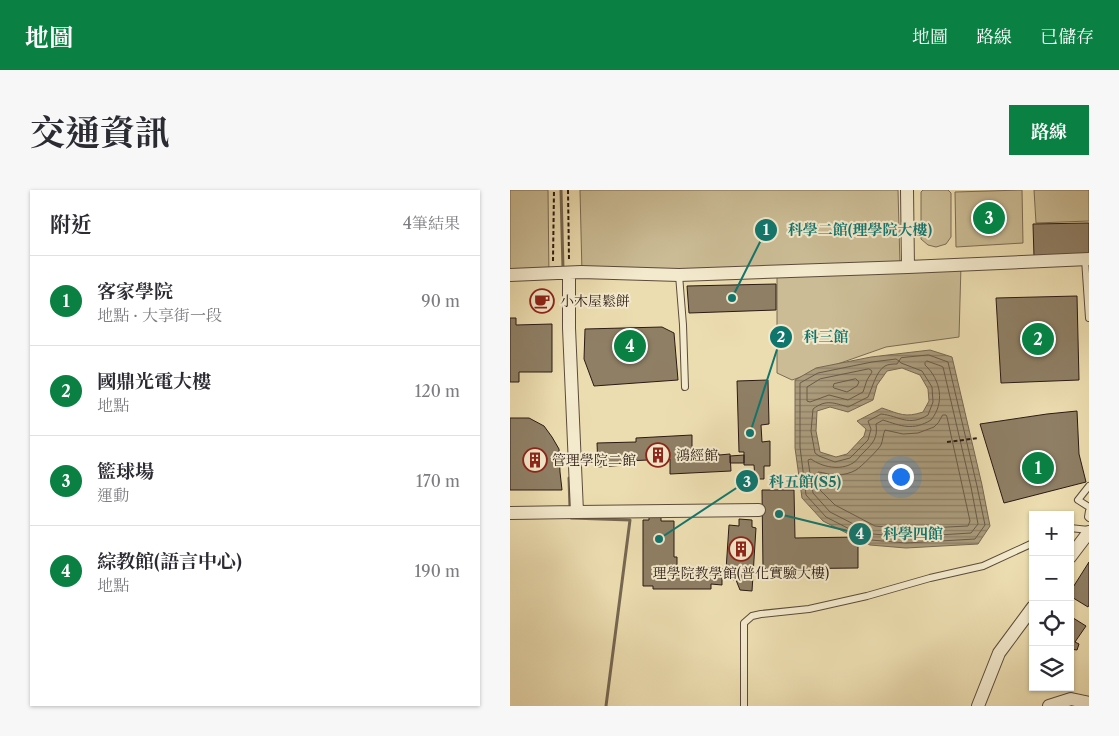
<!DOCTYPE html>
<html lang="zh-TW">
<head>
<meta charset="utf-8">
<style>
	:root { --surface:#fff; --page:#f7f7f7; --text:#2b2b33; --muted:#7c7c81; --line:#e1e1e2; --accent:#0b8043 }
	body { margin:0; font-family:"Libre Caslon Text","Noto Serif TC",serif; background:var(--page); color:var(--text) }
	.controls { position:absolute; right:15px; bottom:15px; display:grid; overflow:hidden; border-radius:0px; box-shadow:0 1px 4px #0004 }
	.controls button { width:45px; height:45px; display:grid; place-items:center; padding:0; border:0; border-bottom:1px solid var(--line); background:var(--surface); color:var(--text); font:25px sans-serif }
	.you { position:absolute; left:390px; top:286px; width:18px; height:18px; margin:-12px; border:4px solid #fff; border-radius:50%; background:#1a73e8; box-shadow:0 0 0 8px #1a73e833 }
	.badge { display:grid; place-items:center; width:32px; height:32px; border-radius:50%; background:var(--accent); color:#fff; font-size:16px; font-weight:700 }
	.pin { position:absolute; translate:-50% -50%; border:2px solid #fff; box-shadow:0 1px 5px #0006 }
	.list { margin:0; padding:0; list-style:none }
	h2 { display:flex; justify-content:space-between; align-items:center; height:65px; margin:0; padding:0 20px; font-size:21px }
	h2 small { font-size:16px; font-weight:400; color:var(--muted) }
	.list li { display:grid; grid-template-columns:32px 1fr auto; gap:15px; align-items:center; box-sizing:border-box; height:90px; padding:0 20px; border-top:1px solid var(--line) }
	.list b { display:block; font-size:19px; white-space:nowrap }
	.list p { margin:0; font-size:16px; white-space:nowrap; color:var(--muted) }
	.list em { font-size:16px; font-style:normal; color:var(--muted) }
	.icon { flex:none; width:28px; height:28px; fill:none; stroke:currentColor; stroke-width:2; stroke-linecap:round; stroke-linejoin:round }
	.map { position:relative; flex:none; width:579px; height:516px; overflow:hidden; border-radius:0px }
	header { display:flex; align-items:center; gap:30px; box-sizing:border-box; height:70px; padding:0 25px; background:var(--accent); color:#fff }
	header strong { font-size:24px }
	nav { display:flex; gap:28px; margin-inline-start:auto; font-size:18px }
	.intro { display:flex; align-items:center; justify-content:space-between; box-sizing:border-box; height:120px; padding:0 30px }
	h1 { margin:0; font-size:35px }
	.button { padding:12px 22px; border-radius:0px; background:var(--accent); color:#fff; font-size:18px; font-weight:700 }
	main { display:flex; gap:30px; padding:0 30px }
	aside { flex:1; background:var(--surface); border-radius:0px; box-shadow:0 1px 4px #0004 }
	.map>svg:first-child { display:block }
</style>
</head>
<body>
<header>
<strong>地圖</strong>
<nav><a>地圖</a><a>路線</a><a>已儲存</a></nav>
</header>
<div class="intro"><h1>交通資訊</h1><a class="button">路線</a></div>
<main>
<aside>
<h2>附近<small>4筆結果</small></h2>
<ul class="list">
<li><span class="badge">1</span><div><b>客家學院</b><p>地點 · 大享街一段</p></div><em>90 m</em></li>
<li><span class="badge">2</span><div><b>國鼎光電大樓</b><p>地點</p></div><em>120 m</em></li>
<li><span class="badge">3</span><div><b>籃球場</b><p>運動</p></div><em>170 m</em></li>
<li><span class="badge">4</span><div><b>綜教館(語言中心)</b><p>地點</p></div><em>190 m</em></li>
</ul>
</aside>
<div class="map">
<svg width="579" height="516" viewBox="0 0 579 516">
	<defs>
		<pattern id="water-rules" width="6" height="5" patternUnits="userSpaceOnUse" patternTransform="scale(1.25)"><rect width="6" height="5" fill="#aa9b7b"/><path d="M0 2.5h6" fill="none" stroke="#8b7e64"/></pattern>
	</defs>
	<rect width="100%" height="100%" fill="#ecddb0"/>
	<filter id="stains"><feTurbulence type="fractalNoise" baseFrequency=".004" numOctaves="4"/><feColorMatrix values="0 0 0 0 .2 0 0 0 0 .09 0 0 0 0 .02 0 0 0 .5 -.17"/></filter>
	<radialGradient id="worn" r=".72"><stop offset=".6" stop-color="#630" stop-opacity="0"/><stop offset="1" stop-color="#630" stop-opacity=".3"/></radialGradient>
	<!-- green -->
	<path fill="#cbbc95" stroke="#7b6b54" d="M0 0H38L39 88H0Z
		M70 0H388L390 75 72 84Z
		M413 0H438L441 3V47L436 54 426 57 418 55 411 49V2Z
		M512 0 513 53 446 57 445 2Z
		M524 0H579V31L526 33Z
		M451 75 449 147 376 157 282 190 267 183V81Z"/>
	<!-- water -->
	<path fill="url(#water-rules)" stroke="#776752" fill-rule="evenodd" d="M420 160 442 167 472 295 480 336 468 354 396 358 360 355 313 331 292 308 285 258V190L306 178 361 167ZM392 178 410 185 418 199 419 211 413 222C395 228 390 224 372 218L347 231 356 239 354 246 337 264 326 267 310 262 306 241 307 221 320 217 338 222 363 210 367 195 377 181Z"/>
	<g fill="none" stroke-linecap="round" stroke-linejoin="round">
		<!-- shore -->
		<path stroke="#6a5a48" stroke-width="1" d="M419 165 438 172 467 296 475 335 465 349 396 353 361 350 316 327 296 305 290 257V193L308 183 362 172 386 169 389 171 387 174C384 174 378 174 375 176 366 181 362 199 358 207L338 217C324 213 316 209 303 219L301 241 305 263 309 266 325 272 340 268 358 250 361 239 358 231 371 224C390 226 398 237 418 225L423 212 422 197 412 181 391 173 389 171 391 168Z
			M417 171 431 176 433 177 461 297 468 334 461 343 396 347 363 344 320 322 303 303 298 270 301 269C312 277 330 281 343 273 347 271 350 265 354 262 363 253 368 248 366 234L373 230C391 236 403 241 421 230 435 213 431 190 415 175V173Z
			M359 179 361 180 362 182 357 190 353 202 338 210 319 205 300 212 297 211V197L310 189Z
			M346 189 349 192 347 196 337 202 324 198 323 197 324 194Z
			M433 225H436L437 227 460 331 458 336 397 339 365 336 325 315 310 300 307 284 308 282C314 282 321 286 327 285 333 285 341 283 346 280 351 277 369 259 371 255 373 250 373 244 375 240L393 244 408 243 424 237 428 233Z"/>
		<!-- stream -->
		<path stroke="#776752" stroke-width="3" d="M51 0 53 79
			M59 288 60 319
			M61 326V328L120 330 96 516"/>
	</g>
	<!-- building -->
	<path fill="#8f7f65" stroke="#2b1a14" d="M579 33V65L524 67 523 34Z
		M266 94V120L179 123 177 96Z
		M567 106 569 190 491 193 486 108Z
		M0 128H6V135L42 134V182H9V192H0Z
		M152 137 164 143 168 190 84 196 74 169 75 139Z
		M258 190 259 234 251 235 252 252 260 251V276H254V289H245L244 275H234V262H229L227 191Z
		M567 221 569 264 576 292 494 313 470 234 537 224Z
		M0 228H19L34 236 42 247 49 259 50 282 52 300H0Z
		M182 245V262L208 261 209 265 220 264 221 281 160 284V269L116 271V275L88 277 87 253 126 252V248Z
		M234 265V273H220V266Z
		M252 300H284L285 348 348 347V378L253 379Z
		M139 325H151V331H164V367H167V378H212V395L201 394V399H143V396H133V330H139Z
		M229 329 242 330V337L246 338 242 401 230 400 226 390H223V380H216L219 335 229 336Z
		M579 372V415L578 417 560 406V402Z
		M560 426 576 436 565 452 569 454 567 460 560 459Z"/>
	<g fill="none" stroke-linecap="round" stroke-linejoin="round">
		<!-- service casing -->
		<g stroke="#5b4b3b" stroke-width="8">
			<path id="service" d="M575 69 579 128
				M169 85 173 135 175 197
				M579 296 568 310 579 317
				M579 321 578 327 579 328
				M560 338 579 340
				M234 516V433L242 426 251 424 299 419 357 406 420 388 473 376 523 353"/>
		</g>
		<!-- minor casing -->
		<g stroke="#5b4b3b" stroke-width="14">
			<path id="minor" d="M398 77 579 69
				M59 83V138L67 322 249 320
				M0 85 71 82 169 85 398 77 397 0
				M0 323 67 322
				M560 367 579 342
				M468 516 489 463 523 417
				M539 516 561 509 579 513"/>
		</g>
		<!-- path -->
		<path stroke="#2b1a14" stroke-width="2" stroke-dasharray="4 2.5" stroke-linecap="butt" d="M58 0 59 70
			M43 71 44 0
			M437 252 469 248"/>
		<!-- service -->
		<use href="#service" stroke="#f3e9cc" stroke-width="6"/>
		<!-- minor -->
		<use href="#minor" stroke="#f3e9cc" stroke-width="12"/>
	</g>
	<!-- icons -->
	<defs>
		<g id="cafe-ring" transform="scale(1.25)"><circle r="9.5" fill="#f3e9cc" stroke="#8f2418" stroke-width="1.5"/><path d="M-5.5-4.5H6V0H3Q3 3.5 0 3.5H-2.5Q-5.5 3.5-5.5 0ZM3-3.2v2h1.7v-2ZM-6 4.5H4V6H-6Z" fill="#8f2418"/></g>
		<g id="building-ring" transform="scale(1.25)"><circle r="9.5" fill="#f3e9cc" stroke="#8f2418" stroke-width="1.5"/><path d="M-4-6H4V6H1V3H-1V6H-4ZM-2.5-4.3h1.7v1.8h-1.7ZM.8-4.3h1.7v1.8H.8ZM-2.5-1h1.7V.8h-1.7ZM.8-1h1.7V.8H.8Z" fill="#8f2418"/></g>
	</defs>
	<g fill-rule="evenodd">
		<use href="#cafe-ring" x="32" y="111"/>
		<use href="#building-ring" x="148" y="265"/>
		<use href="#building-ring" x="25" y="270"/>
		<use href="#building-ring" x="231" y="359"/>
	</g>
	<g text-anchor="middle" dominant-baseline="central" stroke-width="4" stroke-linejoin="round" paint-order="stroke">
		<!-- poi labels -->
		<g font-size="14" fill="#2b1a14" stroke="#f3e9cc" text-anchor="start">
			<text x="50" y="111">小木屋鬆餅</text>
			<text x="166" y="265">鴻經館</text>
			<text x="42" y="270">管理學院二館</text>
			<text x="231" y="383" text-anchor="middle">理學院教學館(普化實驗大樓)</text>
		</g>
	</g>
	<!-- callouts -->
	<path fill="none" stroke="#0f766e" stroke-width="2" d="M222 108L256 40M240 243L271 147M149 349L237 291M269 324L350 344"/>
	<g fill="#0f766e" stroke="#f3e9cc" stroke-width="2">
		<circle cx="222" cy="108" r="5"/>
		<circle cx="240" cy="243" r="5"/>
		<circle cx="149" cy="349" r="5"/>
		<circle cx="269" cy="324" r="5"/>
		<circle cx="256" cy="40" r="12"/>
		<circle cx="271" cy="147" r="12"/>
		<circle cx="237" cy="291" r="12"/>
		<circle cx="350" cy="344" r="12"/>
	</g>
	<g font-size="15" text-anchor="middle" font-weight="bold" fill="#fff">
		<text x="256" y="45">1</text>
		<text x="271" y="152">2</text>
		<text x="237" y="297">3</text>
		<text x="350" y="349">4</text>
	</g>
	<g font-size="15" text-anchor="middle" font-weight="bold" fill="#0f766e" stroke="#f3e9cc" stroke-width="4" stroke-linejoin="round" paint-order="stroke">
		<text x="350" y="45">科學二館(理學院大樓)</text>
		<text x="316" y="152">科三館</text>
		<text x="295" y="297">科五館(S5)</text>
		<text x="403" y="349">科學四館</text>
	</g>
	<rect width="100%" height="100%" filter="url(#stains)"/>
	<rect width="100%" height="100%" fill="url(#worn)"/>
</svg>
<div class="controls">
<button>+</button>
<button>−</button>
<button><svg class="icon" aria-label="locate" viewBox="0 0 24 24"><circle cx="12" cy="12" r="6"/><path d="M12 2v4M12 18v4M2 12h4M18 12h4"/></svg></button>
<button><svg class="icon" aria-label="layers" viewBox="0 0 24 24"><path d="M12 4l9 5-9 5-9-5zM3 14l9 5 9-5"/></svg></button>
</div>
<div class="you"></div>
<div class="pin badge" style="left:528px;top:278px">1</div>
<div class="pin badge" style="left:528px;top:149px">2</div>
<div class="pin badge" style="left:479px;top:28px">3</div>
<div class="pin badge" style="left:120px;top:156px">4</div>
</div>
</main>
</body>
</html>
